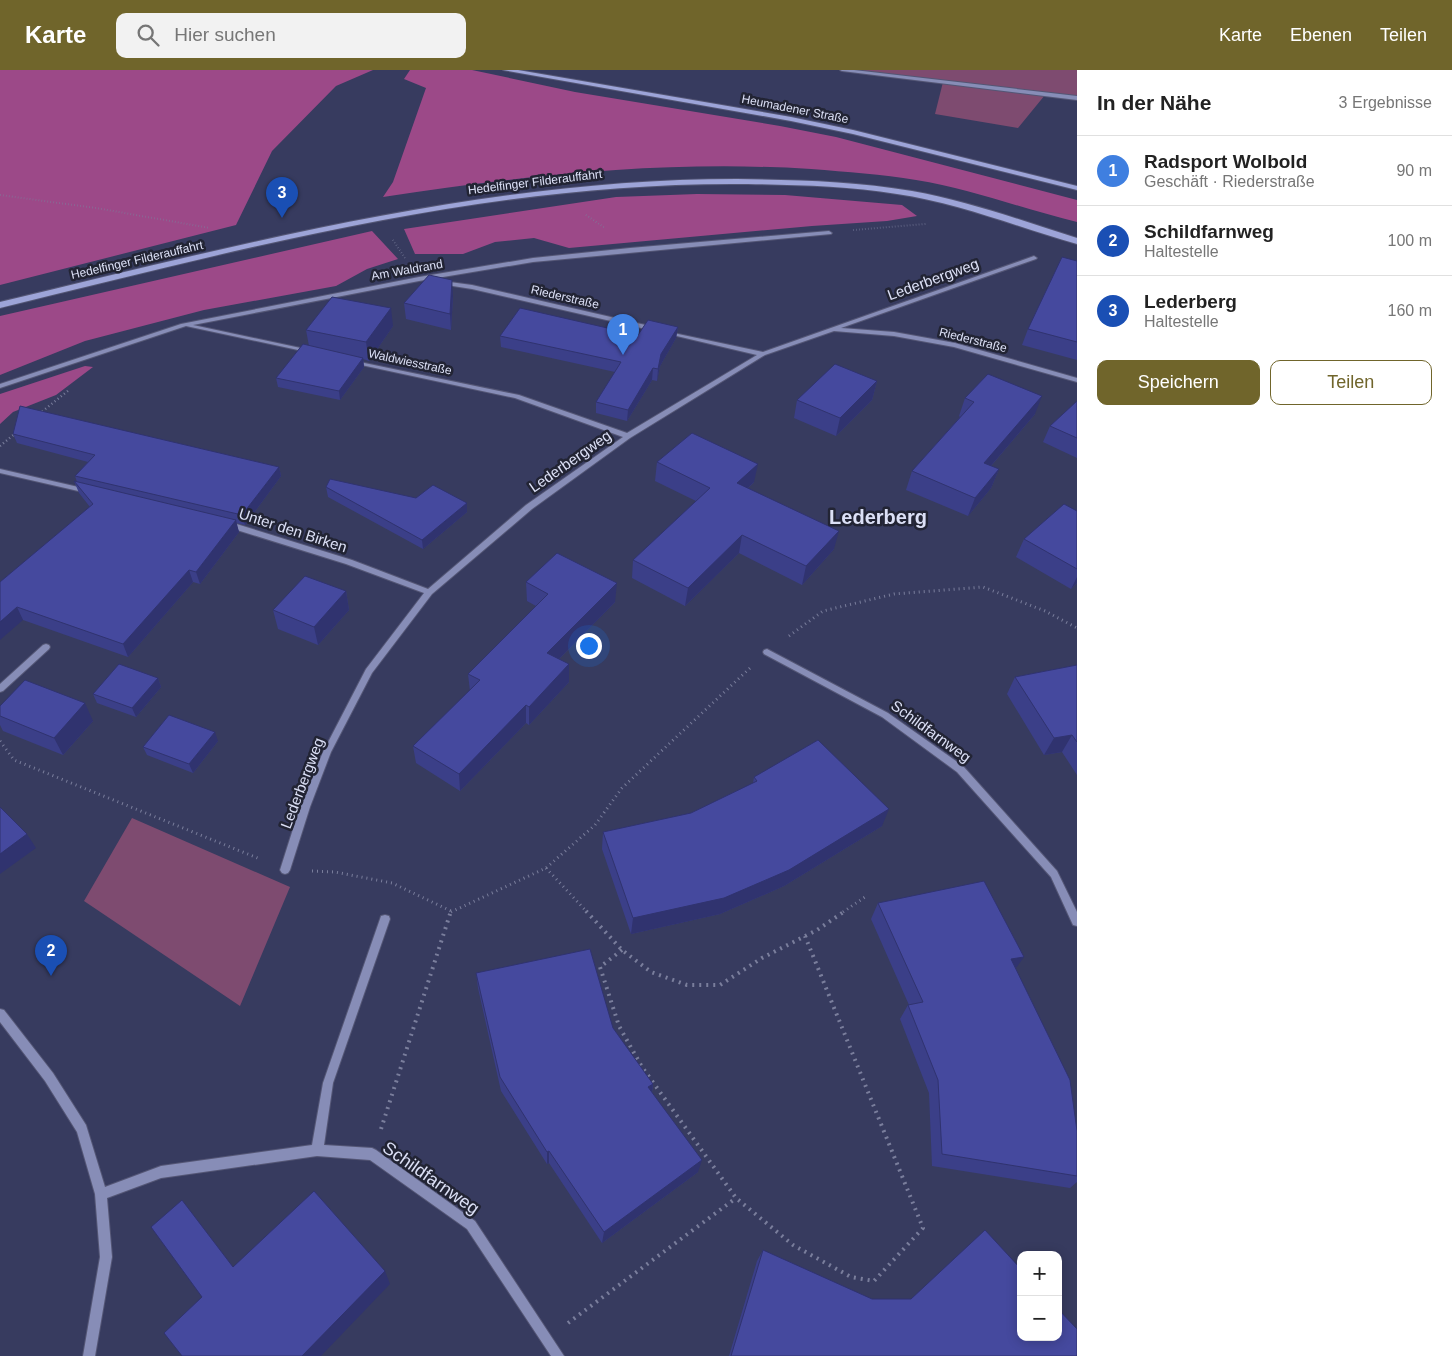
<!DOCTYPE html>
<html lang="de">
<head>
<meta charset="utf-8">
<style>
	:root { --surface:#fff; --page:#f2f2f2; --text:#222; --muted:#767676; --line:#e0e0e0; --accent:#70652b }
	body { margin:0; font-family:Arial,sans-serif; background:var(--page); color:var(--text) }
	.controls { position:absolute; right:15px; bottom:15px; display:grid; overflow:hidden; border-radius:10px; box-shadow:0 2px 12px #0003 }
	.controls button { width:45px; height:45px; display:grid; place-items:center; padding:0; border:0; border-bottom:1px solid var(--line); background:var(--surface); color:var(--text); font:25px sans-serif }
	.you { position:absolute; left:588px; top:575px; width:18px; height:18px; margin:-12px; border:4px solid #fff; border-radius:50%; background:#1a73e8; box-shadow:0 0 0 8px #1a73e833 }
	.badge { display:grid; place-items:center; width:32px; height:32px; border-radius:50%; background:var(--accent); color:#fff; font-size:16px; font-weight:700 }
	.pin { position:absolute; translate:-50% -41px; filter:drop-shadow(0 1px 2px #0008) }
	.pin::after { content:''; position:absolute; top:26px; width:18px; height:15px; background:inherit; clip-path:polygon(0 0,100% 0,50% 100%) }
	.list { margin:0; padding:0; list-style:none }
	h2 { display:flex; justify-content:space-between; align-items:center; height:65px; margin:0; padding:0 20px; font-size:21px }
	h2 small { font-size:16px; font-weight:400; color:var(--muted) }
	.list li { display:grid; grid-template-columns:32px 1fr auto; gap:15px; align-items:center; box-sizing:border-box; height:70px; padding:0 20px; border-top:1px solid var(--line) }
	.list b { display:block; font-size:19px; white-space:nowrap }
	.list p { margin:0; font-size:16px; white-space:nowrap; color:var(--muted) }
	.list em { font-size:16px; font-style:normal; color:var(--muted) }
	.actions { display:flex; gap:10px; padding:15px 20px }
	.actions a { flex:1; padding:11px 0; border:1px solid var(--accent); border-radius:10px; text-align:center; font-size:18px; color:var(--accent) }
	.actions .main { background:var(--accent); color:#fff }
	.icon { flex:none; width:28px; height:28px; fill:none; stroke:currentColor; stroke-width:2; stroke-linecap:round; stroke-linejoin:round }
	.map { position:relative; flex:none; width:1077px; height:1286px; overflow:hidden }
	header { display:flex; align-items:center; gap:30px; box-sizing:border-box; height:70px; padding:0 25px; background:var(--accent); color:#fff }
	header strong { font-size:24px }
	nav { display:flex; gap:28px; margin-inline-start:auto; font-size:18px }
	.search { width:350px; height:45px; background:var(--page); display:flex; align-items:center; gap:12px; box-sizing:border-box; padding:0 18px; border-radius:10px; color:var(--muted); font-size:19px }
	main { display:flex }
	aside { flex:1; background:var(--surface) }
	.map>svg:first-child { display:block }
</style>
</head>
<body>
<header>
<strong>Karte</strong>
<div class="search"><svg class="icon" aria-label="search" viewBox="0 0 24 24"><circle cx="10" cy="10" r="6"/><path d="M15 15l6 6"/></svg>Hier suchen</div>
<nav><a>Karte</a><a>Ebenen</a><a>Teilen</a></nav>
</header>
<main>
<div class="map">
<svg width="1077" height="1286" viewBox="0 0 1077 1286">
	<rect width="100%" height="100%" fill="#373b5f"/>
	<!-- green -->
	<path fill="#7e4b70" d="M844 0H1077V28L1045 25 1018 58 935 44 943 12Z
		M132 748 290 817 240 936 84 831Z"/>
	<!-- forest -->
	<path fill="#9c4988" d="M0 0H373L336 16 272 81 236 155 0 215Z
		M410 0H472L575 22 780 56 836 67 1077 130V152C1023 139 972 119 916 110 882 104 847 102 811 99 667 90 526 105 383 127L393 112 426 18 404 9Z
		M697 124 785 125 902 135 917 146 887 151 812 156 569 178 534 168 495 172 463 184H415L404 159 616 127Z
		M372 161 398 189 367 199 336 216 204 240 85 271 0 305V246Z
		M85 296 93 297 56 325 13 342 0 354V324Z"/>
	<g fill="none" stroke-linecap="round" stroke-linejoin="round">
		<!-- minor casing -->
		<g stroke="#545675" stroke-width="2">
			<path id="minor" d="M840 0H854L1077 26V30L842 1Z
				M829 161 832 163 831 164 533 192 419 211 193 255 310 280 312 281V283L186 256 0 318V314L181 254 419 207 533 188 630 178Z
				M1034 186 1037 188 1036 189 841 258 894 262 955 273 1077 308V312L954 277 894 266 834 261 765 285 630 368 532 439 432 524 372 603 331 682 310 737 290 800 288 803 285 804 282 803 280 800 300 737 323 682 366 599 424 523 346 494 224 456 223 454 224 452H230L352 490 428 519 526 435 623 367 515 328 352 293 349 291 350 290 519 325 627 363 757 285 664 263V261L763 282Z
				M442 211 472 215 654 257 657 259 654 261 472 219 440 214V212Z
				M0 399 87 419 91 421 87 423 0 403Z
				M46 574 49 575 50 577 49 579 3 621 0 622V614L43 575Z
				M767 579 888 643 963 696 1057 801 1077 842V856L1073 855 1051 807 957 702 882 647 764 584 763 582 764 580Z
				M385 845 389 846 390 849 333 1013 324 1075 372 1078 376 1080 475 1151 564 1286H551L467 1159 370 1090 317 1086 161 1108 107 1128 112 1187 95 1286H83L100 1187 95 1124 77 1062 45 1011 0 952V939L4 940 53 1003 86 1055 105 1117 161 1096 312 1075 323 1013 380 849 381 846Z"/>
		</g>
		<!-- major casing -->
		<g stroke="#545675" stroke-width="2">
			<path id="major" d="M503 0H518L791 47 853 60 1077 116V120L853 64 791 51Z
				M737 109C796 110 854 111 912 121 968 131 1023 151 1077 168V174C1017 157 959 133 897 124 848 116 798 115 748 114 494 111 245 178 0 238V232C242 174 487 109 737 109Z"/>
		</g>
		<!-- path-far3 -->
		<path stroke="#7a7e9c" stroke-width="2" stroke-dasharray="0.5 2.5" stroke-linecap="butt" d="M0 125 96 138 210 158
			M586 145 605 158
			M853 160 926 154
			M393 170 405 188"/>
		<!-- path-far2 -->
		<path stroke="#7a7e9c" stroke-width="2.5" stroke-dasharray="1 3" stroke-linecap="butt" d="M39 344 69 320
			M0 376 17 362"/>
		<!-- path-far1 -->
		<path stroke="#7a7e9c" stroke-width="3" stroke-dasharray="1 4" stroke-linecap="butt" d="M789 566 823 541 894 524 983 517 1045 541 1077 558
			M0 671 14 690 260 789
			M546 798 587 842
			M312 801 335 802 392 813 451 841
			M451 842 546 798 595 755 622 718 750 598
			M843 842 865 827"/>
		<!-- path -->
		<path stroke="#7a7e9c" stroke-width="4" stroke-dasharray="2 5" stroke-linecap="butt" d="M586 841 622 880 651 902 687 915H720L762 888 817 860 845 841
			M622 880 600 897 619 956 642 997 736 1128 793 1175 851 1207 874 1211 923 1158 805 866
			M381 1059 451 841
			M568 1253 736 1128"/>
		<!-- minor -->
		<use href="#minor" fill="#878db7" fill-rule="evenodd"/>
		<!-- major -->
		<use href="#major" fill="#9da4d8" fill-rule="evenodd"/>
	</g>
	<!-- wall -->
	<path fill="#3b3f88" d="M1077 191V290L1022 275 1028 259Z
		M453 226 451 260 406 249 404 233Z
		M393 256 369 291 363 289 364 297 340 330 278 317 276 308 309 276 306 260Z
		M678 257 676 268 660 296 657 311 652 310 627 351 596 343V332L615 302 501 277 500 266 638 265Z
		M877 311 872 330 836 366 794 348 797 330Z
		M965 328 1035 344 991 396 999 399 991 418 968 446 906 420 912 401 960 347 959 346Z
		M1077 331V388L1043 372 1050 356Z
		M13 364 279 397 281 406 245 455 236 453 239 462 200 514 193 512 128 587 23 550 0 512 90 437 79 423 74 411 77 412 75 406 88 392 17 373Z
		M657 392 754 412 748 418 834 479 802 515 739 483 685 536 632 508 633 490 696 431 655 411Z
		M326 417 416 428 467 433V442L423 479 328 427Z
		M1077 441V513L1071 519 1016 487 1024 469Z
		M526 512 615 532 559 589 569 612 529 655 526 653 460 721 416 693 413 676 470 621 468 604 536 536 527 531Z
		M346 521 349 540 318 575 278 559 273 540Z
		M1077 595V705L1062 682 1044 685 1007 624 1015 607Z
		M158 608 161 617 136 647 97 633 93 624Z
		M0 636 93 651 63 685 3 661 0 655Z
		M218 671 193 703 147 685 143 677Z
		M754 707 882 756 784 816 720 844 631 864 602 779 603 762 691 743 753 713Z
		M878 833 1016 899 1077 1061V1112L1070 1118 932 1096 929 1023 900 949 908 935H909L871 849Z
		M476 903 613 958 653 1014 652 1023 698 1102 602 1173 549 1093 547 1094 501 1021 478 918Z
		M763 1180 872 1229 1077 1286H729L757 1191Z"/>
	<!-- shaded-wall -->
	<path fill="#30336f" d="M452 210 453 226 451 260 450 244Z
		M391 238 393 256 369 291 366 272Z
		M678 257 676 268 660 296 657 311 658 299 661 284Z
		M363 288 364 297 340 330 339 321Z
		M653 298 652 310 627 351 628 340Z
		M877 311 872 330 836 366 840 348Z
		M1042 326 1035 344 977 412 984 393Z
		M758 394 754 412 734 431 737 413Z
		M279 397 281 406 245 455 242 445Z
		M999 399 991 418 968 446 975 428Z
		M467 433V442L423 479 422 470Z
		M236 450 239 462 200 514 196 502Z
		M839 461 834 479 802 515 806 496Z
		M742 465 739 483 685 536 688 518Z
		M189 500 193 512 128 587 123 574Z
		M1077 507V513L1071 519Z
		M617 513 615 532 547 601V583Z
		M346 521 349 540 318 575 314 557Z
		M17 537 23 550 0 570V552Z
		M569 594V612L529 655V637Z
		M158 608 161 617 136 647 132 638Z
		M85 633 93 651 63 685 54 668Z
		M526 635V653L460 721 459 704Z
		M215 662 218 671 193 703 189 694Z
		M1072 665 1062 682 1044 685 1054 668Z
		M889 739 882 756 784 816 720 844 631 864 633 848Z
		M27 764 36 778 0 804V784Z
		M1024 887 1013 902 1011 889Z
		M653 1014 651 1027 648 1017Z
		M549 1081V1093L547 1094V1082Z
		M702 1090 698 1102 602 1173 604 1162Z
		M385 1201 390 1214 321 1286H302Z"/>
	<!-- building -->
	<path fill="#45499e" stroke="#30336f" d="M1062 187 1077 191V272L1028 259Z
		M429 205 452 210 450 244 404 233Z
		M332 227 391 238 366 272 306 260Z
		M520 238 638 265 648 250 678 257 661 284 658 299 653 298 628 340 596 332 621 292 500 266Z
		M303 274 363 288 339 321 276 308Z
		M835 294 877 311 840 348 797 330Z
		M988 304 1042 326 984 393 999 399 975 428 912 401 974 332 965 328Z
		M1077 331V368L1050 356Z
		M20 336 279 397 242 445 75 406 95 385 13 364Z
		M692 363 758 394 737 413 839 461 806 496 742 465 688 518 633 490 710 418 657 392Z
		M330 409 416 428 433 415 467 433 422 470 326 417Z
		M74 411 236 450 196 502 189 500 123 574 17 537 0 552V512L93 434Z
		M1064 434 1077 441V499L1024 469Z
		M557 483 617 513 547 583 569 594 529 637 526 635 459 704 413 676 480 610 468 604 548 524 526 512Z
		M305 506 346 521 314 557 273 540Z
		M119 594 158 608 132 638 93 624Z
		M1077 595V672L1072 665 1054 668 1015 607Z
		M25 610 85 633 54 668 0 646V636Z
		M169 645 215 662 189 694 143 677Z
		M818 670 889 739 789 800 724 828 633 848 603 762 691 743 757 711 754 707Z
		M0 737 27 764 0 784Z
		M984 811 1024 887 1011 889 1070 1010 1077 1061V1106L942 1084 938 1010 908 935 923 932 878 833Z
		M590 879 613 958 653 1014 648 1017 702 1090 604 1162 549 1081 547 1082 500 1007 476 903Z
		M314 1121 385 1201 302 1286H182L164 1263 202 1227 151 1157 182 1130 233 1197Z
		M985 1160 1021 1199V1267H1058V1239L1077 1259V1286H731L763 1180 872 1229H911Z"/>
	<g text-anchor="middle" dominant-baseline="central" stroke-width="5" stroke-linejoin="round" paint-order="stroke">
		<!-- far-street labels -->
		<g font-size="12" fill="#dce0f6" stroke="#222434">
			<text transform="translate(795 39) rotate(11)">Heumadener Straße</text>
			<text transform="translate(535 112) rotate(-7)">Hedelfinger Filderauffahrt</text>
			<text transform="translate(137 190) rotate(-13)">Hedelfinger Filderauffahrt</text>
			<text transform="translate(407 200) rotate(-10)">Am Waldrand</text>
			<text transform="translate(565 227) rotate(13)">Riederstraße</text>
			<text transform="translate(973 270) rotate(14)">Riederstraße</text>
			<text transform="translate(410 292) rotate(12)">Waldwiesstraße</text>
		</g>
		<!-- street labels -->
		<g font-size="15" fill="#dce0f6" stroke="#222434">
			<text transform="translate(933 209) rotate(-20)">Lederbergweg</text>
			<text transform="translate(570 391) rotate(-35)">Lederbergweg</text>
			<text transform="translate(293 460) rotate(18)">Unter den Birken</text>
			<text transform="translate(931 661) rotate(36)">Schildfarnweg</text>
			<text transform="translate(302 713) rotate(-69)">Lederbergweg</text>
		</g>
		<!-- near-street labels -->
		<g font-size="18" fill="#dce0f6" stroke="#222434">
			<text transform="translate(431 1108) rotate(35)">Schildfarnweg</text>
		</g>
		<!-- district labels -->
		<g font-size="20" font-weight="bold" fill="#dce0f6" stroke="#222434">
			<text x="878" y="447">Lederberg</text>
		</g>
	</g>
</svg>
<div class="controls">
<button>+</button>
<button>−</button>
</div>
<div class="you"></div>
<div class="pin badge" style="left:623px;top:285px;background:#3f7fe0">1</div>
<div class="pin badge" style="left:51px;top:906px;background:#1a4fb4">2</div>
<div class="pin badge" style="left:282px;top:148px;background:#1a4fb4">3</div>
</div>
<aside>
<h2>In der Nähe<small>3 Ergebnisse</small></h2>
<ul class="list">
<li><span class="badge" style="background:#3f7fe0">1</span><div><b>Radsport Wolbold</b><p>Geschäft · Riederstraße</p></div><em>90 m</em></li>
<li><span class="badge" style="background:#1a4fb4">2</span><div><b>Schildfarnweg</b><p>Haltestelle</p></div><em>100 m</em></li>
<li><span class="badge" style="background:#1a4fb4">3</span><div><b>Lederberg</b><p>Haltestelle</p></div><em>160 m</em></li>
</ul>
<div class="actions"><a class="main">Speichern</a><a>Teilen</a></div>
</aside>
</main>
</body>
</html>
